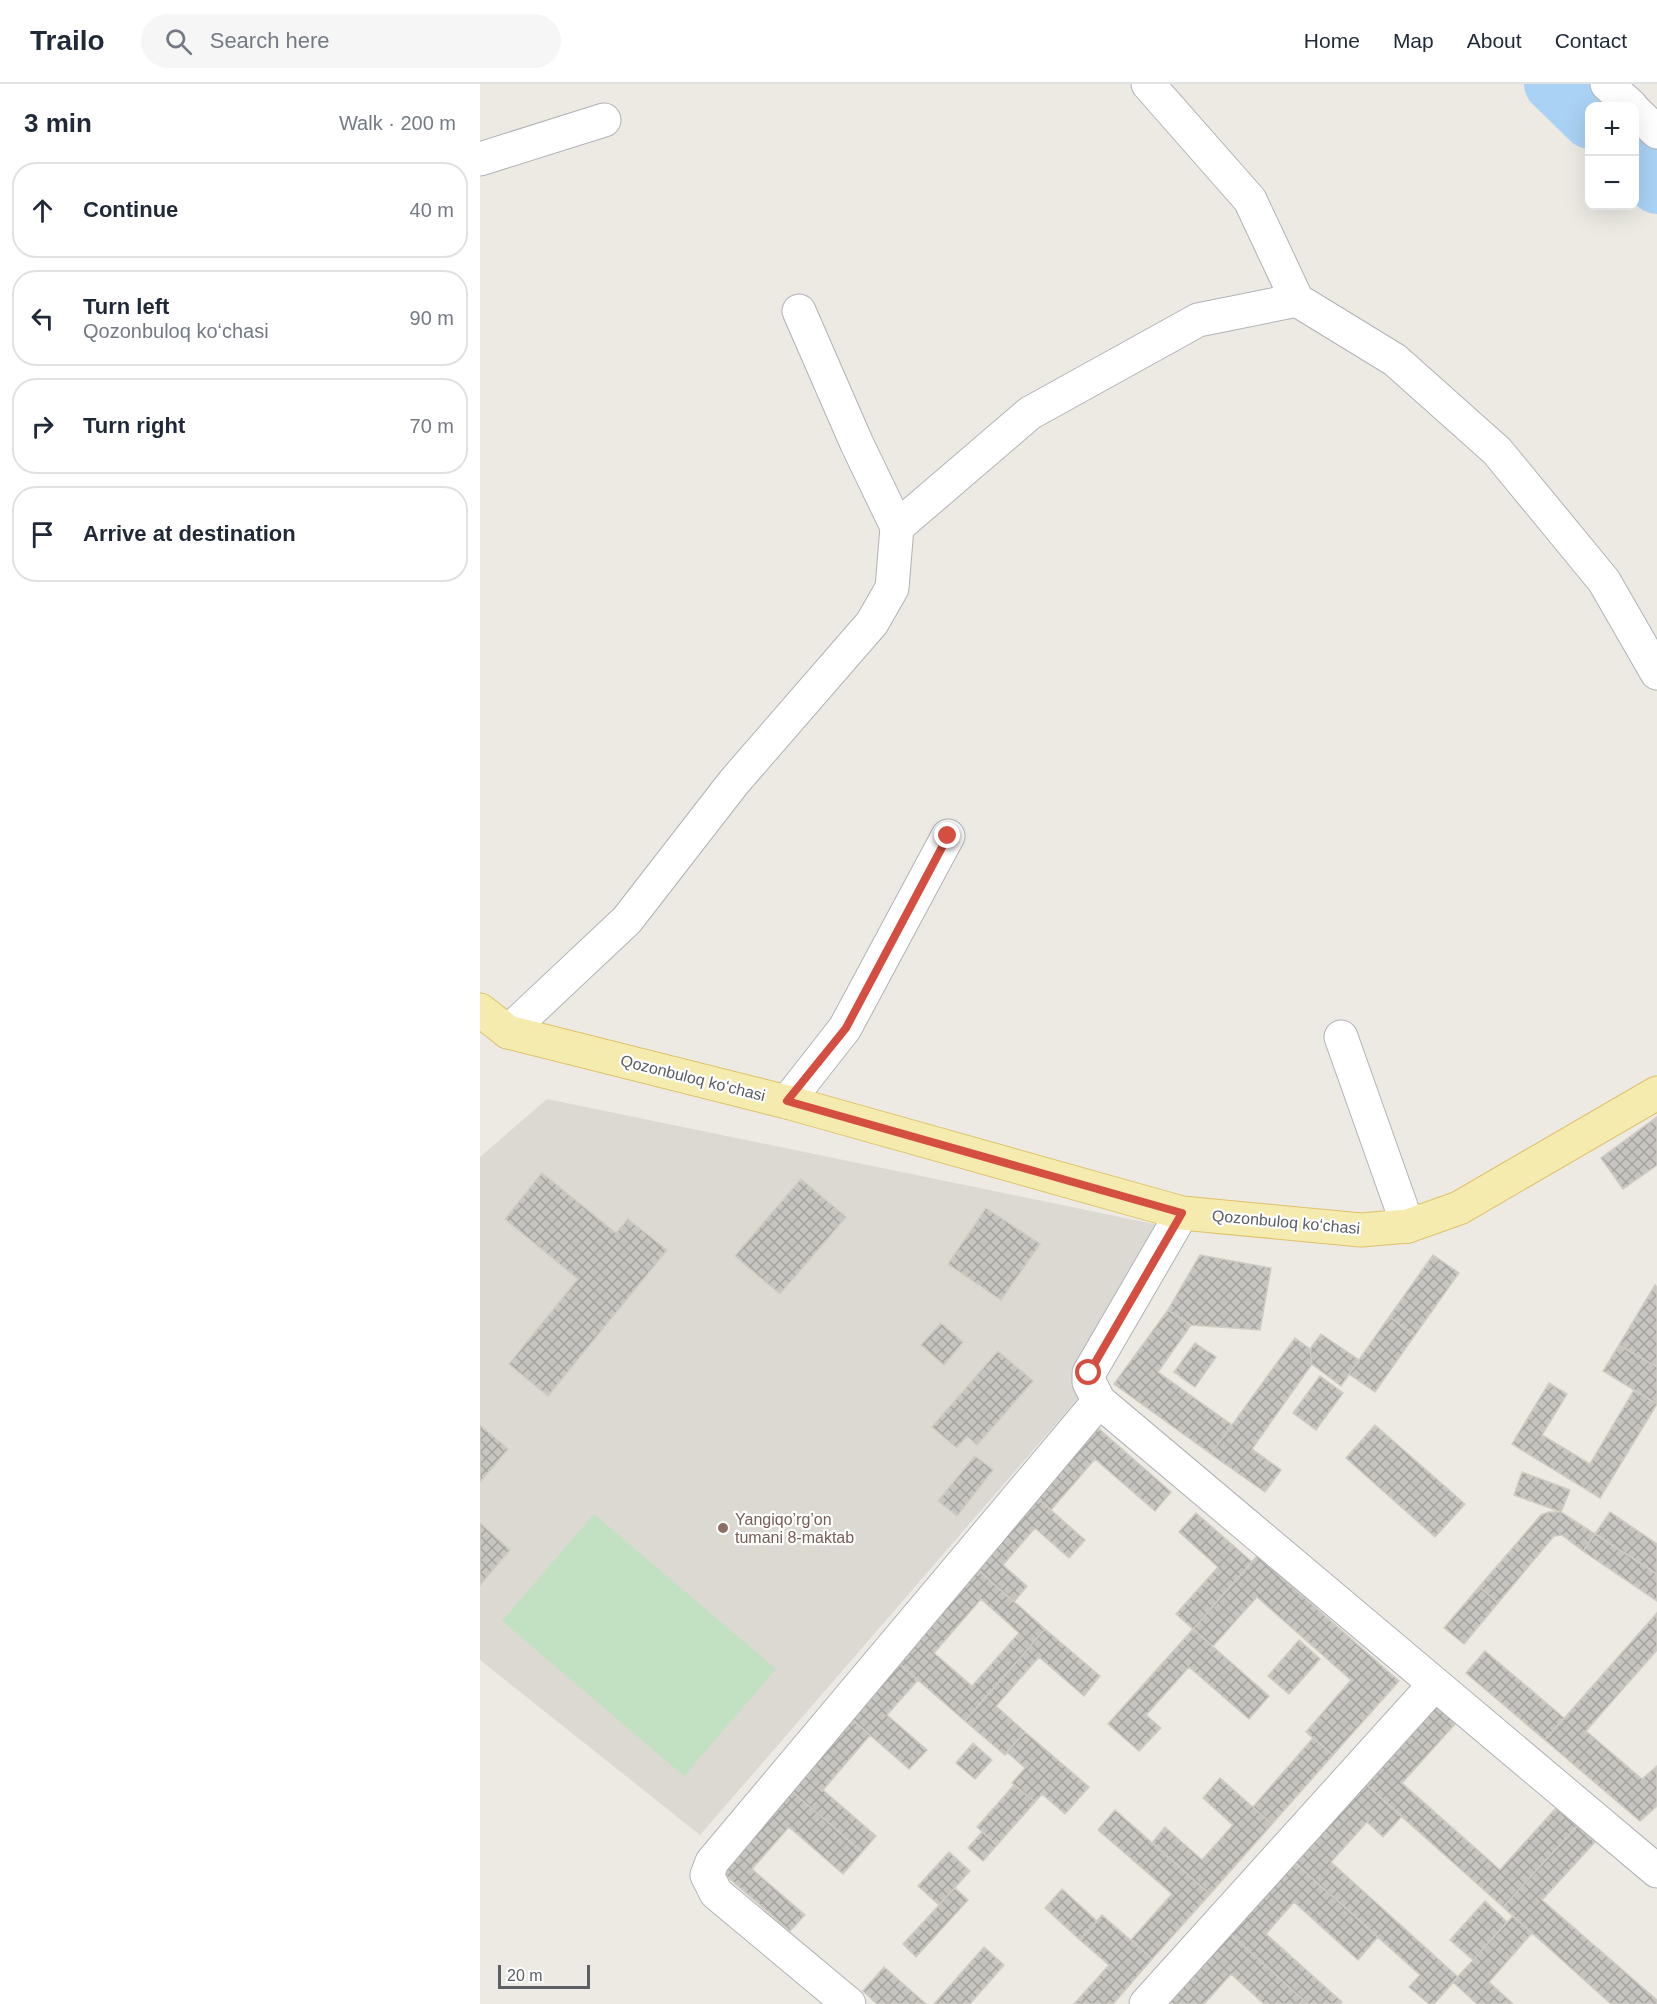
<!DOCTYPE html>
<html lang="en">
<head>
<meta charset="utf-8">
<style>
	:root { --surface:#fff; --page:#f6f6f7; --text:#1f2937; --muted:#747a83; --line:#e0e1e3 }
	body { margin:0; font-family:Helvetica,sans-serif; background:var(--page); color:var(--text) }
	.controls { position:absolute; right:18px; top:18px; display:grid; overflow:hidden; border-radius:12px; box-shadow:0 6px 24px #0002 }
	.controls button { width:54px; height:54px; display:grid; place-items:center; padding:0; border:0; border-bottom:2px solid var(--line); background:var(--surface); color:var(--text); font:30px sans-serif }
	.scale { position:absolute; left:18px; bottom:15px; width:92px; box-sizing:border-box; padding-left:6px; border:3px solid #5b5e62; border-top:0; font-size:16px; line-height:21px; white-space:nowrap; color:#5b5e62; -webkit-text-stroke:4px #fff; paint-order:stroke }
	.stop { position:absolute; width:18px; height:18px; margin:-14px; border:4px solid #d44f41; border-radius:50%; background:#fff }
	.stop.end { background:#d44f41; border-color:#fff; box-shadow:0 2px 6px #0008 }
	.list { margin:0; padding:0; list-style:none }
	h2 { display:flex; justify-content:space-between; align-items:center; height:78px; margin:0; padding:0 24px; font-size:26px }
	h2 small { font-size:20px; font-weight:400; color:var(--muted) }
	.list li { display:grid; grid-template-columns:39px 1fr auto; gap:18px; align-items:center; box-sizing:border-box; height:96px; margin:0 12px 12px; padding:0 12px; border:2px solid var(--line); border-radius:24px }
	.list b { display:block; font-size:22px; white-space:nowrap }
	.list p { margin:0; font-size:20px; white-space:nowrap; color:var(--muted) }
	.list em { font-size:20px; font-style:normal; color:var(--muted) }
	.icon { flex:none; width:33px; height:33px; fill:none; stroke:currentColor; stroke-width:2; stroke-linecap:round; stroke-linejoin:round }
	.map { position:relative; flex:none; width:1177px; height:1920px; overflow:hidden }
	header { display:flex; align-items:center; gap:36px; box-sizing:border-box; height:84px; padding:0 30px; background:var(--surface); border-bottom:2px solid var(--line) }
	header strong { font-size:28px }
	nav { display:flex; gap:33px; margin-inline-start:auto; font-size:21px }
	.search { width:420px; height:54px; background:var(--page); display:flex; align-items:center; gap:15px; box-sizing:border-box; padding:0 21px; border-radius:33px; color:var(--muted); font-size:22px }
	main { display:flex }
	aside { flex:1; background:var(--surface) }
	.map>svg:first-child { display:block }
</style>
</head>
<body>
<header>
<strong>Trailo</strong>
<div class="search"><svg class="icon" aria-label="search" viewBox="0 0 24 24"><circle cx="10" cy="10" r="6"/><path d="M15 15l6 6"/></svg>Search here</div>
<nav><a>Home</a><a>Map</a><a>About</a><a>Contact</a></nav>
</header>
<main>
<aside>
<h2>3 min<small>Walk · 200 m</small></h2>
<ul class="list">
<li><svg class="icon" aria-label="ahead" viewBox="0 0 24 24"><path d="M12 20V5M6 11l6-6 6 6"/></svg><div><b>Continue</b></div><em>40 m</em></li>
<li><svg class="icon" aria-label="left" viewBox="0 0 24 24"><path d="M17 20v-9H6M10 6l-5 5 5 5"/></svg><div><b>Turn left</b><p>Qozonbuloq koʻchasi</p></div><em>90 m</em></li>
<li><svg class="icon" aria-label="right" viewBox="0 0 24 24"><path d="M7 20v-9h11M14 6l5 5-5 5"/></svg><div><b>Turn right</b></div><em>70 m</em></li>
<li><svg class="icon" aria-label="arrive" viewBox="0 0 24 24"><path d="M6 21V4h12l-3 4 3 4H6"/></svg><div><b>Arrive at destination</b></div></li>
</ul>
</aside>
<div class="map">
<svg width="1177" height="1920" viewBox="0 0 1177 1920">
	<defs>
		<pattern id="building-cross-hatch" width="8" height="8" patternUnits="userSpaceOnUse" patternTransform="scale(1.5)"><rect width="8" height="8" fill="#c7c5c0"/><path d="M0 0l8 8M0 8l8-8" fill="none" stroke="#a5a39f"/></pattern>
	</defs>
	<rect width="100%" height="100%" fill="#eceae3"/>
	<!-- education -->
	<path fill="#dbd9d1" d="M67 1015 698 1145 601 1311 220 1751 0 1576V1073Z"/>
	<!-- garden -->
	<path fill="#c2e1c3" d="M114 1430 296 1585 204 1692 22 1537Z"/>
	<g fill="none" stroke-linecap="round" stroke-linejoin="round">
		<!-- river -->
		<path stroke="#aad2f4" stroke-width="56" d="M1072 0 1110 37
			M1154 80 1177 102"/>
	</g>
	<!-- building -->
	<path fill="url(#building-cross-hatch)" stroke="#d0ccc2" stroke-width="1.5" fill-rule="evenodd" d="M1177 1033V1081L1143 1105 1121 1074Z
		M62 1089 136 1149 148 1135 187 1166 68 1312 29 1280 98 1195 25 1135Z
		M321 1095 366 1133 300 1210 255 1172Z
		M506 1124 560 1160 521 1216 468 1180Z
		M720 1171 791 1184 780 1246 711 1241 688 1226Z
		M953 1171 979 1189 935 1251 909 1233Z
		M1175 1201 1177 1203V1283L1139 1261Z
		M688 1226 711 1241 678 1288 752 1341 731 1370 634 1300Z
		M909 1233 935 1251 895 1308 869 1290Z
		M461 1239 483 1258 464 1281 441 1261Z
		M841 1250 879 1276 861 1302 832 1280 830 1265Z
		M815 1254 830 1265 832 1280 772 1365 801 1386 785 1408 731 1370Z
		M715 1259 736 1273 715 1303 694 1288Z
		M1139 1261 1177 1283V1320L1123 1287Z
		M518 1267 553 1297 497 1361 487 1352 477 1364 452 1343Z
		M840 1292 863 1309 836 1346 813 1329Z
		M1069 1299 1087 1310 1062 1351 1110 1380 1154 1306 1177 1320 1120 1414 1032 1360Z
		M0 1341 28 1365 0 1398Z
		M895 1341 985 1420 955 1453 866 1374Z
		M618 1344 691 1408 675 1427 615 1375 571 1426 557 1414Z
		M495 1372 513 1386 477 1432 458 1417Z
		M1042 1388 1090 1406 1081 1428 1034 1411Z
		M557 1414 605 1456 589 1474 555 1444 523 1481 547 1502 534 1518 496 1484Z
		M1069 1428H1081L1115 1450 1103 1467 1082 1451 1074 1452 1018 1519 999 1503 1061 1431Z
		M1130 1428 1177 1460V1490L1115 1450Z
		M716 1429 772 1478 713 1545 696 1530 738 1483 699 1448Z
		M0 1439 30 1466 0 1501Z
		M1115 1450 1177 1490V1517L1103 1467Z
		M777 1472 919 1597 853 1671 826 1648 871 1596 777 1513 733 1562 713 1545Z
		M496 1484 565 1545 485 1637 415 1576ZM501 1515 539 1549 492 1602 454 1569Z
		M999 1503 1018 1519 984 1560 964 1544Z
		M1177 1529V1566L1106 1647 1162 1695 1177 1682V1722L1160 1737 1065 1656Z
		M565 1545 620 1592 604 1612 559 1573 516 1622 545 1648 525 1671 485 1637Z
		M713 1545 789 1612 769 1635 709 1583 666 1631 681 1644 659 1667 628 1640Z
		M819 1556 840 1575 809 1610 788 1592Z
		M1005 1567 1084 1634 1065 1656 986 1589Z
		M415 1576 438 1596 407 1631 447 1666 429 1685 367 1631Z
		M954 1620 976 1639 922 1699 1020 1786 1076 1724 1097 1742 1023 1823 883 1698Z
		M367 1631 390 1651 343 1706 396 1752 382 1768 306 1702Z
		M545 1648 609 1703 585 1730 562 1710 555 1718 532 1699 545 1684 527 1668Z
		M833 1654 853 1671 792 1740 773 1723Z
		M493 1659 512 1676 495 1695 476 1679Z
		M740 1694 792 1740 730 1810 672 1759 685 1743 722 1776 753 1741 723 1714Z
		M883 1698 922 1732 903 1753 887 1738 851 1778 978 1893 954 1920H949L929 1903 940 1891 813 1777Z
		M534 1701 555 1718 517 1761 497 1743Z
		M306 1702 382 1768 363 1790 309 1743 272 1785 325 1831 310 1847 236 1783Z
		M635 1726 730 1810 672 1875 651 1856 692 1810 618 1746Z
		M1097 1742 1115 1758 1062 1816 1177 1916V1920H1131L1023 1823Z
		M502 1748 517 1761 503 1777 488 1764Z
		M469 1768 490 1787 459 1821 438 1802Z
		M813 1777 898 1853 878 1876 814 1818 786 1850 862 1918 860 1920H828L748 1848Z
		M475 1804 488 1816 436 1873 423 1860Z
		M582 1805 617 1837 600 1856 565 1824Z
		M1005 1817 1027 1838 993 1876 970 1856Z
		M622 1831 672 1875 633 1920H594L629 1881 600 1856Z
		M1033 1832 1052 1849 1009 1898 1033 1920H997L973 1898Z
		M748 1848 828 1920H784L751 1890 724 1920H692L687 1916Z
		M504 1863 524 1881 490 1920H454Z
		M404 1883 446 1920H397L383 1907Z"/>
	<g fill="none" stroke-linecap="round" stroke-linejoin="round">
		<!-- minor casing -->
		<g stroke="#b0b3b6" stroke-width="35">
			<path id="minor" d="M668 0 770 116 817 216
				M1127 0 1151 22
				M1154 26 1177 48
				M0 75 124 36
				M319 227 377 360 417 443
				M28 948 147 836 254 698 392 539 412 504 417 443 550 329 718 236 817 216 915 276 1017 367 1124 497 1177 589
				M861 953 928 1142
				M307 1018 365 944 468 752
				M702 1129 609 1289V1298L619 1317 1177 1787
				M369 1920 236 1809 227 1791 232 1778 619 1317
				M666 1920 954 1601"/>
		</g>
		<!-- major casing -->
		<g stroke="#e0c168" stroke-width="35">
			<path id="major" d="M0 926 28 948 307 1018 702 1129 881 1146 928 1142 979 1124 1177 1009"/>
		</g>
		<!-- minor -->
		<use href="#minor" stroke="#fff" stroke-width="33"/>
		<!-- major -->
		<use href="#major" stroke="#f5ebaf" stroke-width="33"/>
	</g>
	<g fill="none" stroke-linecap="round" stroke-linejoin="round">
		<!-- route -->
		<path stroke="#d44f41" stroke-width="8" d="M468 752 366 944 307 1017 702 1129 609 1289"/>
	</g>
	<!-- markers -->
	<circle fill="#8d6e63" stroke="#fff" stroke-width="2" cx="243" cy="1444" r="6"/>
	<g text-anchor="middle" dominant-baseline="central" stroke-width="4.5" stroke-linejoin="round" paint-order="stroke">
		<!-- street labels -->
		<g font-size="16" fill="#5b5e62" stroke="#fff">
			<text transform="translate(213 994) rotate(14)">Qozonbuloq koʻchasi</text>
			<text transform="translate(806 1138) rotate(5)">Qozonbuloq koʻchasi</text>
		</g>
		<!-- education labels -->
		<g font-size="16" fill="#785e54" stroke="#fff" text-anchor="start">
			<text x="255" y="1435">Yangiqo’rg’on<tspan x="255" dy="18">tumani 8-maktab</tspan></text>
		</g>
	</g>
</svg>
<div class="controls">
<button>+</button>
<button>−</button>
</div>
<div class="scale">20 m</div>
<div class="stop" style="left:609px;top:1289px"></div>
<div class="stop end" style="left:468px;top:752px"></div>
</div>
</main>
</body>
</html>
